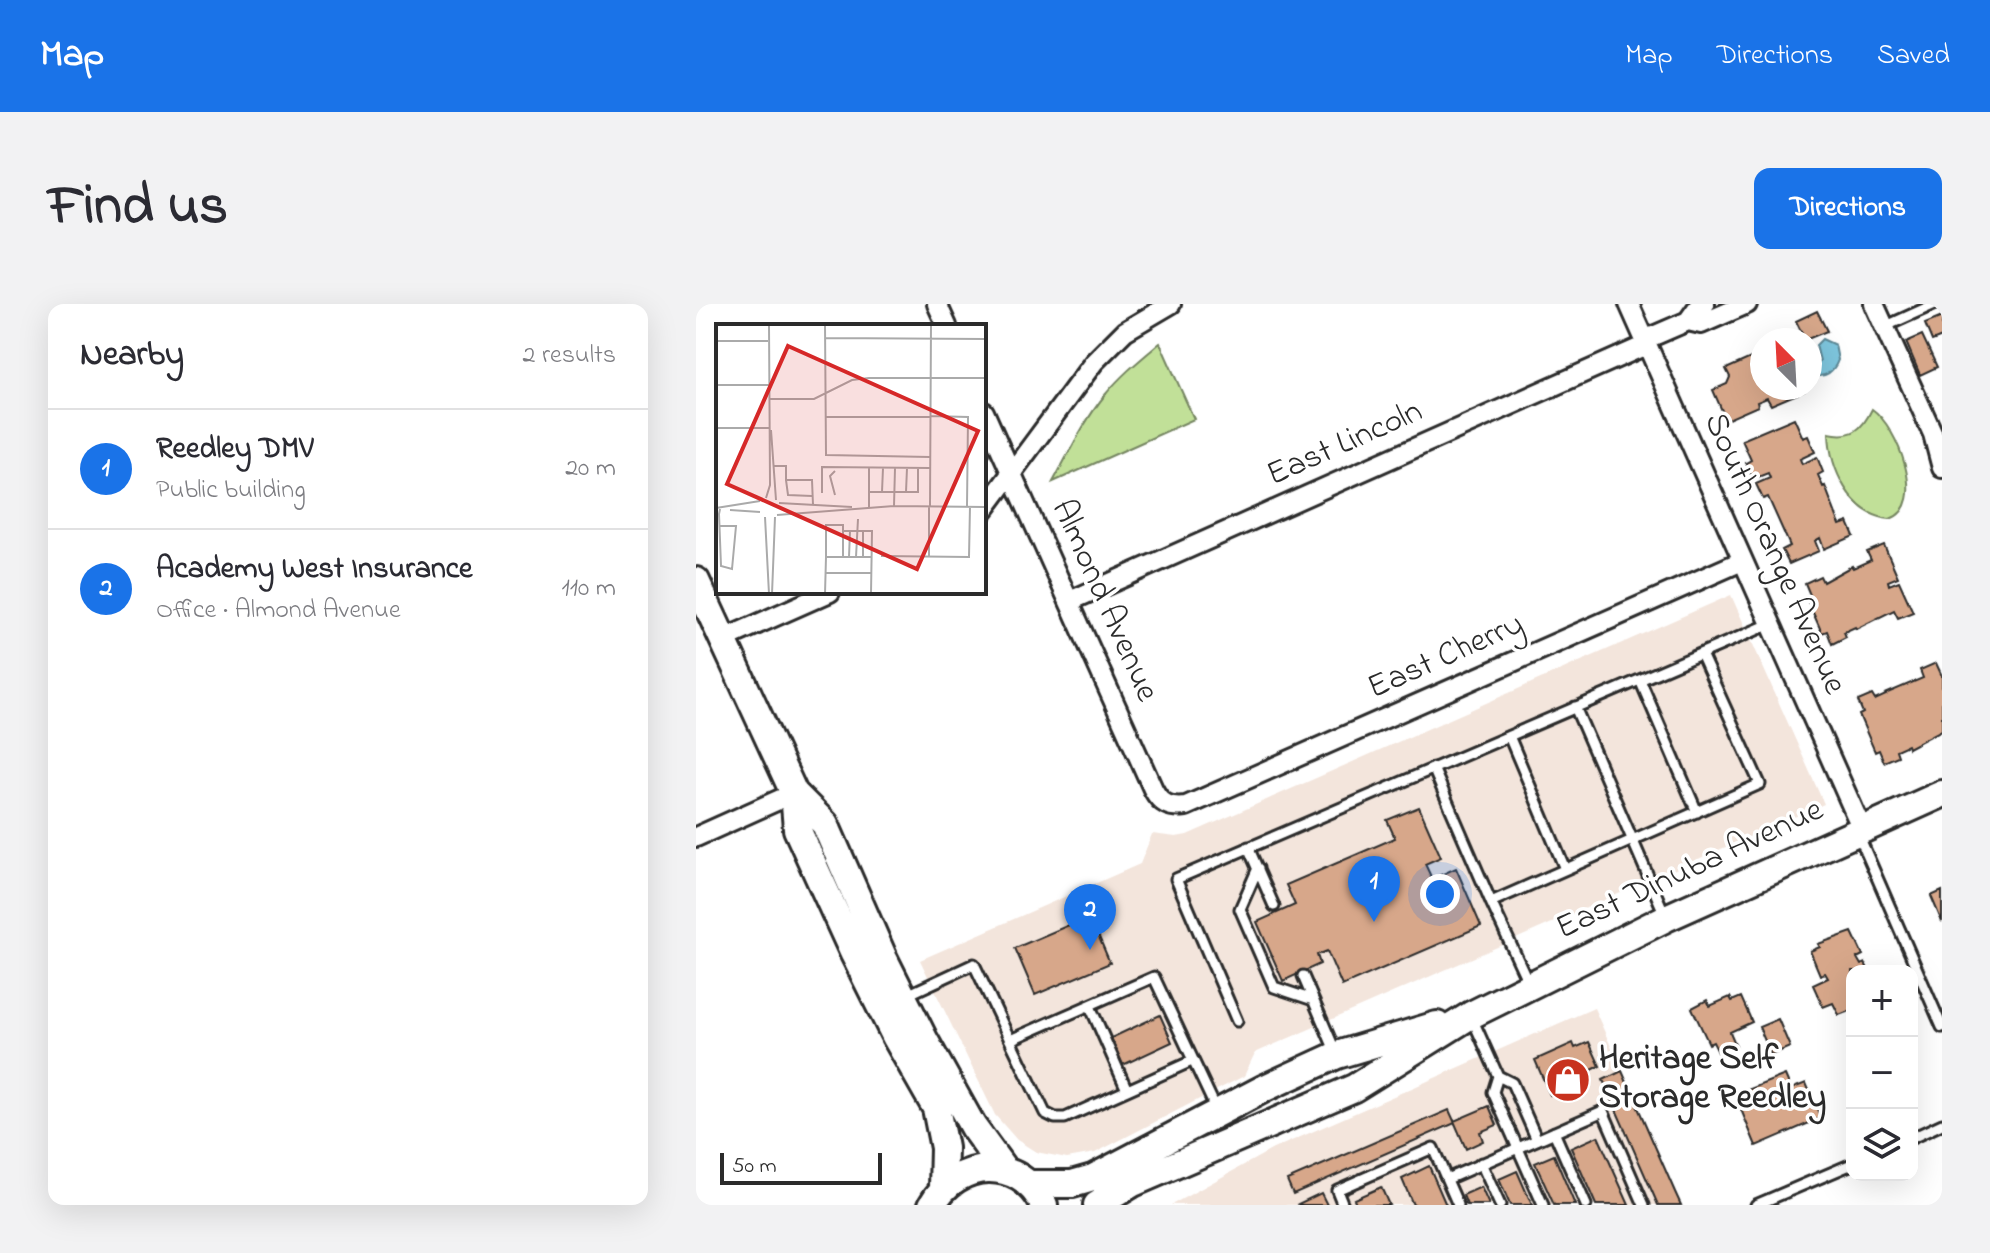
<!DOCTYPE html>
<html lang="en">
<head>
<meta charset="utf-8">
<style>
	:root { --surface:#fff; --page:#f2f2f3; --text:#2b2b33; --muted:#7c7c81; --line:#e1e1e2; --accent:#1a73e8 }
	body { margin:0; font-family:"Indie Flower",sans-serif; background:var(--page); color:var(--text) }
	.controls { position:absolute; right:24px; bottom:24px; display:grid; overflow:hidden; border-radius:16px; box-shadow:0 8px 32px #0002 }
	.controls button { width:72px; height:72px; display:grid; place-items:center; padding:0; border:0; border-bottom:2px solid var(--line); background:var(--surface); color:var(--text); font:40px sans-serif }
	.compass { position:absolute; left:1054px; top:24px; width:72px; height:72px; border-radius:50%; background:var(--surface); box-shadow:0 8px 32px #0002; rotate:336deg }
	.scale { position:absolute; left:24px; bottom:20px; width:162px; box-sizing:border-box; padding-left:8px; border:4px solid #2b2b2b; border-top:0; font-size:22px; line-height:28px; white-space:nowrap; color:#2b2b2b; -webkit-text-stroke:6px #fff; paint-order:stroke }
	.you { position:absolute; left:744px; top:590px; width:28px; height:28px; margin:-20px; border:6px solid #fff; border-radius:50%; background:#1a73e8; box-shadow:0 0 0 12px #1a73e833 }
	.badge { display:grid; place-items:center; width:52px; height:52px; border-radius:50%; background:var(--accent); color:#fff; font-size:26px; font-weight:700 }
	.pin { position:absolute; translate:-50% -66px; filter:drop-shadow(0 2px 4px #0008) }
	.pin::after { content:''; position:absolute; top:42px; width:28px; height:24px; background:inherit; clip-path:polygon(0 0,100% 0,50% 100%) }
	.list { margin:0; padding:0; list-style:none }
	h2 { display:flex; justify-content:space-between; align-items:center; height:104px; margin:0; padding:0 32px; font-size:34px }
	h2 small { font-size:26px; font-weight:400; color:var(--muted) }
	.list li { display:grid; grid-template-columns:52px 1fr auto; gap:24px; align-items:center; box-sizing:border-box; height:120px; padding:0 32px; border-top:2px solid var(--line) }
	.list b { display:block; font-size:30px; white-space:nowrap }
	.list p { margin:0; font-size:26px; white-space:nowrap; color:var(--muted) }
	.list em { font-size:26px; font-style:normal; color:var(--muted) }
	.icon { flex:none; width:44px; height:44px; fill:none; stroke:currentColor; stroke-width:2; stroke-linecap:round; stroke-linejoin:round }
	.map { position:relative; flex:none; width:1246px; height:901px; overflow:hidden; border-radius:16px }
	header { display:flex; align-items:center; gap:48px; box-sizing:border-box; height:112px; padding:0 40px; background:var(--accent); color:#fff }
	header strong { font-size:38px }
	nav { display:flex; gap:44px; margin-inline-start:auto; font-size:28px }
	.intro { display:flex; align-items:center; justify-content:space-between; box-sizing:border-box; height:192px; padding:0 48px }
	h1 { margin:0; font-size:56px }
	.button { padding:20px 36px; border-radius:16px; background:var(--accent); color:#fff; font-size:28px; font-weight:700 }
	main { display:flex; gap:48px; padding:0 48px }
	aside { flex:1; background:var(--surface); border-radius:16px; box-shadow:0 8px 32px #0002 }
	.map>svg:first-child { display:block }
</style>
</head>
<body>
<header>
<strong>Map</strong>
<nav><a>Map</a><a>Directions</a><a>Saved</a></nav>
</header>
<div class="intro"><h1>Find us</h1><a class="button">Directions</a></div>
<main>
<aside>
<h2>Nearby<small>2 results</small></h2>
<ul class="list">
<li><span class="badge">1</span><div><b>Reedley DMV</b><p>Public building</p></div><em>20 m</em></li>
<li><span class="badge">2</span><div><b>Academy West Insurance</b><p>Office · Almond Avenue</p></div><em>110 m</em></li>
</ul>
</aside>
<div class="map">
<svg width="1246" height="901" viewBox="0 0 1246 901">
	<rect width="100%" height="100%" fill="#fff"/>
	<filter id="ink" filterUnits="userSpaceOnUse"><feTurbulence type="fractalNoise" baseFrequency=".0125" numOctaves="2"/><feDisplacementMap in="SourceGraphic" scale="16" xChannelSelector="R" yChannelSelector="G"/><feConvolveMatrix kernelMatrix="1 2 1 2 8 2 1 2 1" color-interpolation-filters="sRGB"/></filter>
	<g filter="url(#ink)">
		<!-- built -->
		<path fill="#f3e5dc" d="M1035 291 1128 500 559 749 548 772 399 849 371 854 340 848 321 836 299 811 224 656 444 560 456 530 480 533 491 531Z
			M898 704 985 901H475L577 845Z"/>
		<!-- green -->
		<path fill="#c1e098" stroke="#768662" stroke-width="2" d="M464 39 498 115 357 178C373 149 388 117 409 91 425 71 445 55 464 39Z
			M1176 105C1201 122 1233 202 1194 215 1154 211 1134 164 1133 129 1156 134 1166 126 1176 105Z"/>
		<!-- water -->
		<path fill="#7ec6de" stroke="#5d8896" stroke-width="2" d="M1126 35 1139 41 1142 56C1138 67 1129 75 1117 71L1116 66 1124 57 1120 41Z"/>
		<!-- building -->
		<path fill="#d7a78a" stroke="#2b2b2b" stroke-width="2" d="M1121 7 1131 27 1109 36 1100 17Z
			M1246 13V33L1236 37 1229 20Z
			M1226 31 1241 63 1224 71 1210 38Z
			M1066 49V84H1106L1108 87 1075 101 1071 94 1061 98 1062 102 1030 116 1017 86 1031 80 1034 73 1030 65Z
			M1098 114 1107 134 1112 132 1119 148 1104 155 1106 160 1121 153 1127 168 1122 171 1127 183 1129 182 1144 221 1152 218 1158 232 1128 245 1124 234 1119 237 1123 247 1093 260 1086 246 1094 242 1072 193 1067 195 1060 180 1074 174 1072 169 1057 175 1050 159 1055 156 1046 136Z
			M1188 241 1202 273 1192 277 1193 281 1203 277 1217 308 1202 314 1198 306 1160 325 1159 323 1148 328 1150 333 1136 340 1131 327 1126 329 1110 293 1114 291 1109 279 1124 272 1127 278 1156 262 1157 264 1175 256 1171 248Z
			M1240 359 1246 372V426L1212 444 1211 441 1200 446 1202 452 1188 458 1183 446 1179 448 1163 411 1167 409 1162 397 1176 391 1179 396 1190 391 1189 390 1227 374 1224 366Z
			M723 503 745 553 729 560 736 575 760 564 785 622 646 682 631 647 621 651 624 660 587 677 561 618 599 601 590 581 699 534 691 516Z
			M1246 587V618L1235 592Z
			M394 612 414 659 339 691 319 644Z
			M1156 628 1167 651 1161 654 1165 661 1169 659 1173 667H1156V706L1143 711 1137 699 1127 703 1117 681 1132 674 1129 669 1124 671 1114 647 1124 643 1122 640Z
			M1034 693 1036 697 1045 693 1056 718 1034 728 1040 742 1023 750 1017 738 1013 740 996 704 1011 696 1014 702Z
			M464 711 476 738 427 761 415 734Z
			M1082 715 1094 743 1075 751 1063 723Z
			M893 738 904 762 888 770 892 778 875 786 873 782 854 791 839 756 877 739 879 744Z
			M926 767 979 888 985 901H962L907 776Z
			M1089 771 1095 785 1110 779 1125 814 1060 842 1039 791Z
			M793 802 801 821 784 828 787 837 770 845 758 817Z
			M753 806 759 819 597 890 591 876Z
			M902 832 933 901H900L875 844Z
			M858 851 879 901H858L839 859Z
			M733 862 750 901H717L706 875Z
			M821 867 836 901H814L803 875Z
			M685 883 693 901H661L658 895Z
			M785 883 793 901H771L767 891Z
			M625 889 631 901H603L602 900Z"/>
		<g fill="none" stroke-linecap="round" stroke-linejoin="round">
			<!-- lane casing -->
			<g stroke="#2b2b2b" stroke-width="15">
				<path id="lane" d="M1188 23 1239 0
					M944 376 1001 508
					M879 403 969 611
					M813 432 869 565
					M737 464 795 598
					M1163 532 1246 723
					M552 543 578 602
					M562 564 544 605 578 683 617 696
					M607 672 640 749
					M833 680 795 598 1064 480 1005 350
					M211 691 278 660 314 736 458 673 521 807
					M394 702 431 786
					M776 714 802 772 816 779 841 836
					M541 717 480 575 1074 320
					M314 736 349 809 359 814H369L496 757
					M802 772 797 788 847 901
					M858 828 890 901
					M1216 834 1246 820
					M785 859 804 901
					M751 875 907 807 948 901
					M647 901 641 886 737 844 762 901
					M1060 901 1156 860"/>
			</g>
			<!-- street casing -->
			<g stroke="#2b2b2b" stroke-width="24">
				<path id="street" d="M241 0 251 22
					M933 0 1166 525
					M1178 0 1237 130 1246 164
					M992 17 1005 20 1051 0
					M948 36 992 17 1002 3 1009 0
					M288 108 457 485C465 500 473 504 490 502L1046 257
					M288 206 398 58 429 27 475 0
					M374 297 950 41
					M28 335 134 288
					M0 533 98 489"/>
			</g>
			<!-- secondary casing -->
			<g stroke="#2b2b2b" stroke-width="32">
				<path id="secondary" d="M0 277 98 489 101 525 158 650 199 732 240 804 248 844 247 884
					M98 489 129 520 188 655 228 735 277 823 309 867
					M332 880H376L397 874 569 784 641 751 741 721
					M236 901C261 855 323 851 348 901
					M401 901 437 879 658 784 775 711 970 614 1246 490"/>
			</g>
			<!-- lane -->
			<use href="#lane" stroke="#fff" stroke-width="9"/>
			<!-- street -->
			<use href="#street" stroke="#fff" stroke-width="18"/>
			<!-- secondary -->
			<use href="#secondary" stroke="#fff" stroke-width="26"/>
		</g>
	</g>
	<!-- icons -->
	<defs>
		<g id="shop-disc" transform="scale(2.3)"><circle r="9.5" fill="#c8321e" stroke="#fff"/><path d="M-5-2.5h2.3a2.7 3.5 0 0 1 5.4 0H5L5.5 6h-11ZM-1.5-2.5h3a1.5 2.3 0 0 0-3 0Z" fill="#fff"/></g>
	</defs>
	<g fill-rule="evenodd">
		<use href="#shop-disc" x="872" y="776"/>
	</g>
	<g text-anchor="middle" dominant-baseline="central" stroke-width="7" stroke-linejoin="round" paint-order="stroke">
		<!-- street labels -->
		<g font-size="34" fill="#2b2b2b" stroke="#fff">
			<text transform="translate(649 140) rotate(-24)">East Lincoln</text>
			<text transform="translate(1078 250) rotate(66)">South Orange Avenue</text>
			<text transform="translate(408 297) rotate(66)">Almond Avenue</text>
			<text transform="translate(750 353) rotate(-24)">East Cherry</text>
			<text transform="translate(994 566) rotate(-25)">East Dinuba Avenue</text>
		</g>
		<!-- poi labels -->
		<g font-size="34" font-weight="bold" fill="#2b2b2b" stroke="#fff" text-anchor="start">
			<text x="903" y="756">Heritage Self<tspan x="903" dy="39">Storage Reedley</tspan></text>
		</g>
	</g>
	<!-- overview -->
	<g transform="translate(20 20)">
		<rect width="270" height="270" fill="#fff"/>
		<path fill="none" stroke="#aaa" stroke-width="2" d="M109 0 110 131 214 133M109 14 270 15M0 17H52M0 61H53M54 75H98L136 56 153 54H270M214 92 252 93 251 182M109 93H214M0 104H54M55 106 60 176M57 142H70V156H96L97 181M70 156 72 171 96 172M153 168V143M166 168 167 144M190 168 191 144M106 169V143L214 144M119 171 114 152 119 147M50 174 54 161 53 0M63 179 136 183M178 182 179 144M214 182 215 0M153 183V168H202V144M0 184 44 177M14 186 44 188M61 191 178 182 270 183M49 193 53 270M110 201H127V233H110ZM4 202H20L16 245 5 242 3 190 4 185M127 207H156L155 270M147 207V233M165 232 253 233 254 182M213 232V183M127 233H155M133 233 134 207M140 233 142 195M109 249H155M56 270 59 193M109 270 110 233"/>
		<path fill="#d62828" fill-opacity="0.15" stroke="#d62828" stroke-width="4" d="M72 22 262 107 201 245 11 160Z"/>
		<rect width="270" height="270" fill="none" stroke="#2b2b2b" stroke-width="4"/>
	</g>
</svg>
<div class="controls">
<button>+</button>
<button>−</button>
<button><svg class="icon" aria-label="layers" viewBox="0 0 24 24"><path d="M12 4l9 5-9 5-9-5zM3 14l9 5 9-5"/></svg></button>
</div>
<svg class="compass" viewBox="-18 -18 36 36"><path d="M0-13l5 13h-10z" fill="#e53935"/><path d="M0 13l5-13h-10z" fill="#7c7c81"/></svg>
<div class="scale">50 m</div>
<div class="you"></div>
<div class="pin badge" style="left:678px;top:618px">1</div>
<div class="pin badge" style="left:394px;top:646px">2</div>
</div>
</main>
</body>
</html>
